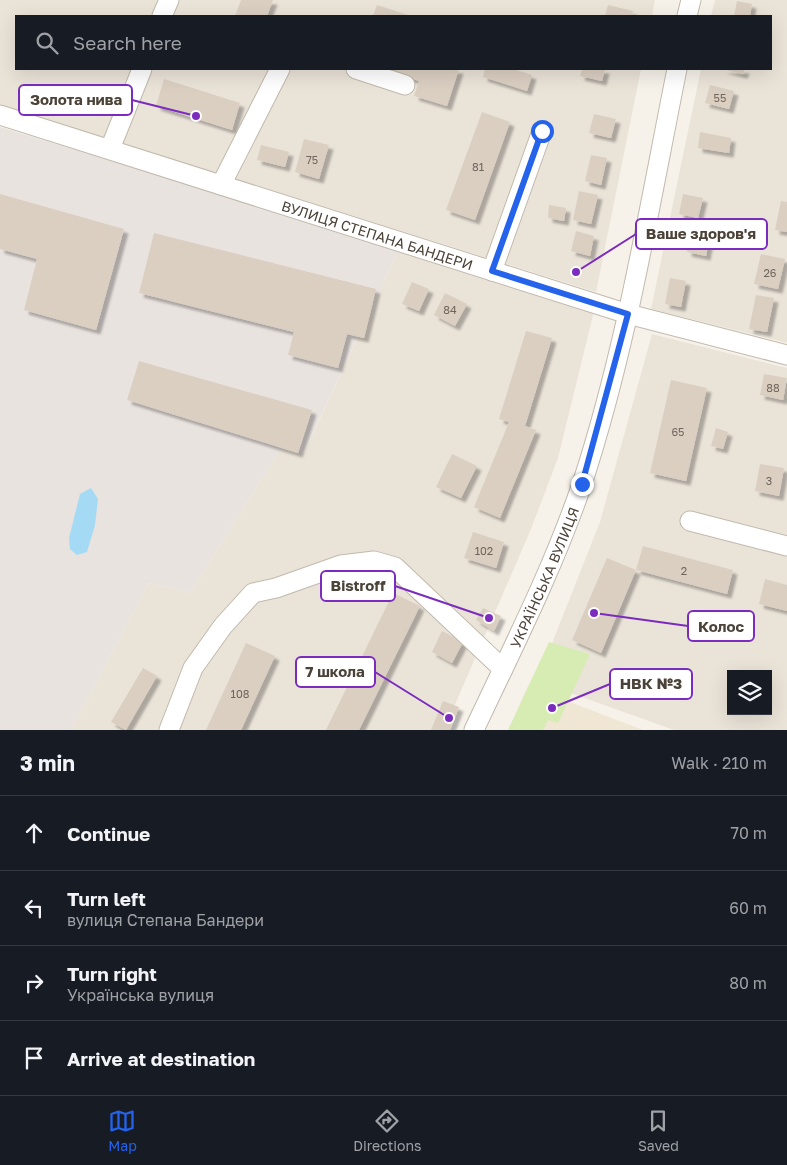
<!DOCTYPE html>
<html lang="en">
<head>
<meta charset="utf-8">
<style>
	:root { --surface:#171b24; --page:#242831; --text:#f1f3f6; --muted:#9ea1a6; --line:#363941; --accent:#2563eb }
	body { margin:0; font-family:"Golos Text",sans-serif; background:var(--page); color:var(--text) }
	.controls { position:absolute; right:15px; bottom:15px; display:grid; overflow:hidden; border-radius:0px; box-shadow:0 5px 20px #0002 }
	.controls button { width:45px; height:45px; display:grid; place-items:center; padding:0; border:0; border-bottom:1px solid var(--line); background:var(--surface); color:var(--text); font:25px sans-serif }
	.stop { position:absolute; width:15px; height:15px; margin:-11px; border:4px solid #2563eb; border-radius:50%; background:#fff }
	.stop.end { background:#2563eb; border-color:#fff; box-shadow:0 1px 5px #0008 }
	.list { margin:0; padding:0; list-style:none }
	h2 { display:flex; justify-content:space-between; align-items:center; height:65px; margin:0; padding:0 20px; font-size:21px }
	h2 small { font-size:16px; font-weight:400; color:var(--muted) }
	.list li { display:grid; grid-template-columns:32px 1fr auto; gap:15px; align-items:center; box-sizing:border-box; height:75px; padding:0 20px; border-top:1px solid var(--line) }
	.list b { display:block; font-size:19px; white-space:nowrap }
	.list p { margin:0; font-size:16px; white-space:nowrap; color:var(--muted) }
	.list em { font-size:16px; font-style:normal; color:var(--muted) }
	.icon { flex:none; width:28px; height:28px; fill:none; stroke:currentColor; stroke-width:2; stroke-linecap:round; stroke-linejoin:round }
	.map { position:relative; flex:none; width:787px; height:730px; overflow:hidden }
	.search { position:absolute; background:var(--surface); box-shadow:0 5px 20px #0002; left:15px; right:15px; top:15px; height:55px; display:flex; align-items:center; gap:12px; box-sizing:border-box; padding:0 18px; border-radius:0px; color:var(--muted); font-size:19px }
	.sheet { height:365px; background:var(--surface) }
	nav { display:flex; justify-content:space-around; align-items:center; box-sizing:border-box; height:70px; border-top:1px solid var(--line); background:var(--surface); font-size:14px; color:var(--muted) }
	nav a { display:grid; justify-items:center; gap:2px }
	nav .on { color:var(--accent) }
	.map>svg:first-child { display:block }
</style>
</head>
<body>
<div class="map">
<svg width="787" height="730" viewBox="0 0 787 730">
	<defs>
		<filter id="shadow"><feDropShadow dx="4.5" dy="4.5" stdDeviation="1" flood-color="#0004"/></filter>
	</defs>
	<rect width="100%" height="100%" fill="#f6f2ea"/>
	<!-- residential -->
	<path fill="#eae3d8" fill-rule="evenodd" d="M0 0H655L652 16H16V69H641L596 292 0 105Z
		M715 0H787V343L651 309 701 69H771V16H711Z
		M399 249 594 311 558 458 531 529 444 730H71L149 583 190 593 281 449 304 453Z
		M652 334 787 368V730H674L537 681 600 522ZM731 674H768V711H731Z"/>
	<!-- industrial -->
	<path fill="#e9e3df" d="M0 127 399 249 303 454 281 449 190 593 149 583 71 730H0Z"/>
	<!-- education -->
	<path fill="#f0e6d4" d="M528 686 643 730H509Z"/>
	<!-- green -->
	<path fill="#d6ecb2" d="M549 642 590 654 558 723 548 720 543 730H508Z"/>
	<!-- water -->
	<path fill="#a5daf5" d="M91 488 98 499 95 525 87 552 77 555 70 549 69 538 80 494Z"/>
	<!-- building -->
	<path fill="#dbcfc2" filter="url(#shadow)" d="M241 0H273L267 16H235Z
		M737 1 752 4 750 16H734Z
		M377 5 411 16H373Z
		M608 5 633 11 632 16H605Z
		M382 69H459L447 106 414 96 419 81Z
		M485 69H513L532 75 527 91 483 77Z
		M582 69H605L602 81 580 76Z
		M722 69H745L743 74Z
		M164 79 240 103 232 130 156 106Z
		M710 85 734 91 729 109 705 103Z
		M482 112 510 122 475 220 446 210Z
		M594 114 616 119 611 138 589 133Z
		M700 132 731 138 729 153 698 148Z
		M304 139 329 145 319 179 295 172Z
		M261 145 289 152 285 167 257 160Z
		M591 155 607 158 601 185 585 181Z
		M579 191 598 195 591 224 573 220Z
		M0 194 124 229 96 330 24 310 37 259 0 249Z
		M683 194 703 198 698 218 679 214Z
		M781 201 787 202V232L775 230Z
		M549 205 566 208 564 221 548 218Z
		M576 231 594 236 590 256 571 251Z
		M154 233 376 289 364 338 347 334 338 368 288 355 294 332 139 293Z
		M690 237 709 240 706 256 687 252Z
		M761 254 785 259 778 289 754 284Z
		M670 278 686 281 681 307 665 304Z
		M412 282 429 289 419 311 402 304Z
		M445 293 467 304 455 326 434 315Z
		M756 295 774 298 767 332 749 329Z
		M526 331 552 338 525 426 536 430 500 518 474 507 509 422 499 419Z
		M139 361 312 410 298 453 127 400Z
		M764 374 787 378 783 400 760 395Z
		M671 380 707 388 686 481 650 473Z
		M716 428 728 432 723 449 711 446Z
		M452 454 477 466 461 498 436 487Z
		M760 464 784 468 779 496 755 491Z
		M473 532 504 542 496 568 464 558Z
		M643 546 733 570 727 594 636 570Z
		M607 558 636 570 601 653 572 640Z
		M765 579 787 585V611L759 604Z
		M393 593 420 606 359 730H326Z
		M483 608 501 616 494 631 476 620Z
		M442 631 463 642 452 663 432 652Z
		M246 643 275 656 241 730H206Z
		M143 668 157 676 126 730 111 722Z
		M443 701 459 707 450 730H431Z"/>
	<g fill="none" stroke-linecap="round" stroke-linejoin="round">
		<!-- minor casing -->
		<g stroke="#c2b9ac" stroke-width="21">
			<g id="minor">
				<path d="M162 16 169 0"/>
				<path d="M687 16 691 0"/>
				<path d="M356 69 405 85"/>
				<path id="s1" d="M0 115 628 314 787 355"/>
				<path d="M110 149 142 69"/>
				<path d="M221 185 280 69"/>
				<path d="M492 271 542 131"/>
				<path d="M690 521 787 546"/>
				<path d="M169 730 193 668 223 626 253 593 276 588 341 565 374 561 395 567 503 669"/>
				<path id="s2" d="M474 730C512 649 553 569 582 484 626 350 649 208 677 69"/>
			</g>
		</g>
		<!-- minor -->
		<use href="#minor" stroke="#fff" stroke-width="19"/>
	</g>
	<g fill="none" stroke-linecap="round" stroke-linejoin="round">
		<!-- route -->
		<path stroke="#2563eb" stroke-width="6" d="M542 131 492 271 628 314 582 484"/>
	</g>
	<g text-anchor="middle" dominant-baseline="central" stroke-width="4" stroke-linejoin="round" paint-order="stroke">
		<!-- number labels -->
		<g font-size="11" fill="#6f655a">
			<text x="720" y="97">55</text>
			<text x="312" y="159">75</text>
			<text x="478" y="166">81</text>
			<text x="770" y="272">26</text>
			<text x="450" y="309">84</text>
			<text x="773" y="387">88</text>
			<text x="678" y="431">65</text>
			<text x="769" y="480">3</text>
			<text x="484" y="550">102</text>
			<text x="684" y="570">2</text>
			<text x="240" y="693">108</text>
		</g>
		<!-- street labels -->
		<g font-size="14" fill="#4b4238" stroke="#fff">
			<text stroke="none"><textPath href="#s1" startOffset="396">ВУЛИЦЯ СТЕПАНА БАНДЕРИ</textPath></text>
			<text stroke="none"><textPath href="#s2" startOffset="168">УКРАЇНСЬКА ВУЛИЦЯ</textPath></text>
		</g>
	</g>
	<!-- callouts -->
	<path fill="none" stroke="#7b2cbf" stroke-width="2" d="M196 116L132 100M576 272L636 234M489 618L395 586M594 613L688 626M449 718L375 672M552 708L610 684"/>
	<g fill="#7b2cbf" stroke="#fff" stroke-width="2">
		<circle cx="196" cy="116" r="5"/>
		<circle cx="576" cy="272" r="5"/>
		<circle cx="489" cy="618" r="5"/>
		<circle cx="594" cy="613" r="5"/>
		<circle cx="449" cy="718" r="5"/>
		<circle cx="552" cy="708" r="5"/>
	</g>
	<g fill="#fff" stroke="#7b2cbf" stroke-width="2">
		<rect x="19" y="85" width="113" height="30" rx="5"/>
		<rect x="636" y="219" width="131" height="30" rx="5"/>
		<rect x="321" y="571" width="74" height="30" rx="5"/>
		<rect x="688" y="611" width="66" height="30" rx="5"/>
		<rect x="296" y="657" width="79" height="30" rx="5"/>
		<rect x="610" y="669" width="82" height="30" rx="5"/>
	</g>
	<g font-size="15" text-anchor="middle" font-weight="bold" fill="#4b4238">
		<text x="76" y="105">Золота нива</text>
		<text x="701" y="239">Ваше здоров'я</text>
		<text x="358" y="591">Bistroff</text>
		<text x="721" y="632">Колос</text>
		<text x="335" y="677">7 школа</text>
		<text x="651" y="689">НВК №3</text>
	</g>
</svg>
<div class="controls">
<button><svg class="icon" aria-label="layers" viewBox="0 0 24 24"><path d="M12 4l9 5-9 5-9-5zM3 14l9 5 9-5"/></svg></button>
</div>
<div class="stop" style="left:542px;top:131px"></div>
<div class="stop end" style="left:582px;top:484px"></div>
<div class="search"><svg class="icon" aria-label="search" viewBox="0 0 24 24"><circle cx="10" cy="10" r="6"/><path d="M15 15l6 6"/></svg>Search here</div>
</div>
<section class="sheet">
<h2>3 min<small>Walk · 210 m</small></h2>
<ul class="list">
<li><svg class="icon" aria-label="ahead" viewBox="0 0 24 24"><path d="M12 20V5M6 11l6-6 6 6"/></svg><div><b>Continue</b></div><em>70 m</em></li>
<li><svg class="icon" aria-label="left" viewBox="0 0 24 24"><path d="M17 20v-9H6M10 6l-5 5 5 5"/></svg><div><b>Turn left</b><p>вулиця Степана Бандери</p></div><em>60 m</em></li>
<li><svg class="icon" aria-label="right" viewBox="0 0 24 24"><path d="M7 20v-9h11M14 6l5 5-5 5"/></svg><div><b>Turn right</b><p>Українська вулиця</p></div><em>80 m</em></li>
<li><svg class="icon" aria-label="arrive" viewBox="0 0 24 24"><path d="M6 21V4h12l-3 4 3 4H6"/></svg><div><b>Arrive at destination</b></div></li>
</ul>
</section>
<nav>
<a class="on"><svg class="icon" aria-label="map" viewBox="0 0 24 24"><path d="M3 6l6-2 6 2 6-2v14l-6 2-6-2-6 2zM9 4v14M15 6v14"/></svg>Map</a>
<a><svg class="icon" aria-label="directions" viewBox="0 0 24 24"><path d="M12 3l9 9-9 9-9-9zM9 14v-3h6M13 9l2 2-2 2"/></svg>Directions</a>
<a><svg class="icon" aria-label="saved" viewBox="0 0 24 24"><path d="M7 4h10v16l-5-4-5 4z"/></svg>Saved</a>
</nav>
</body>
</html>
